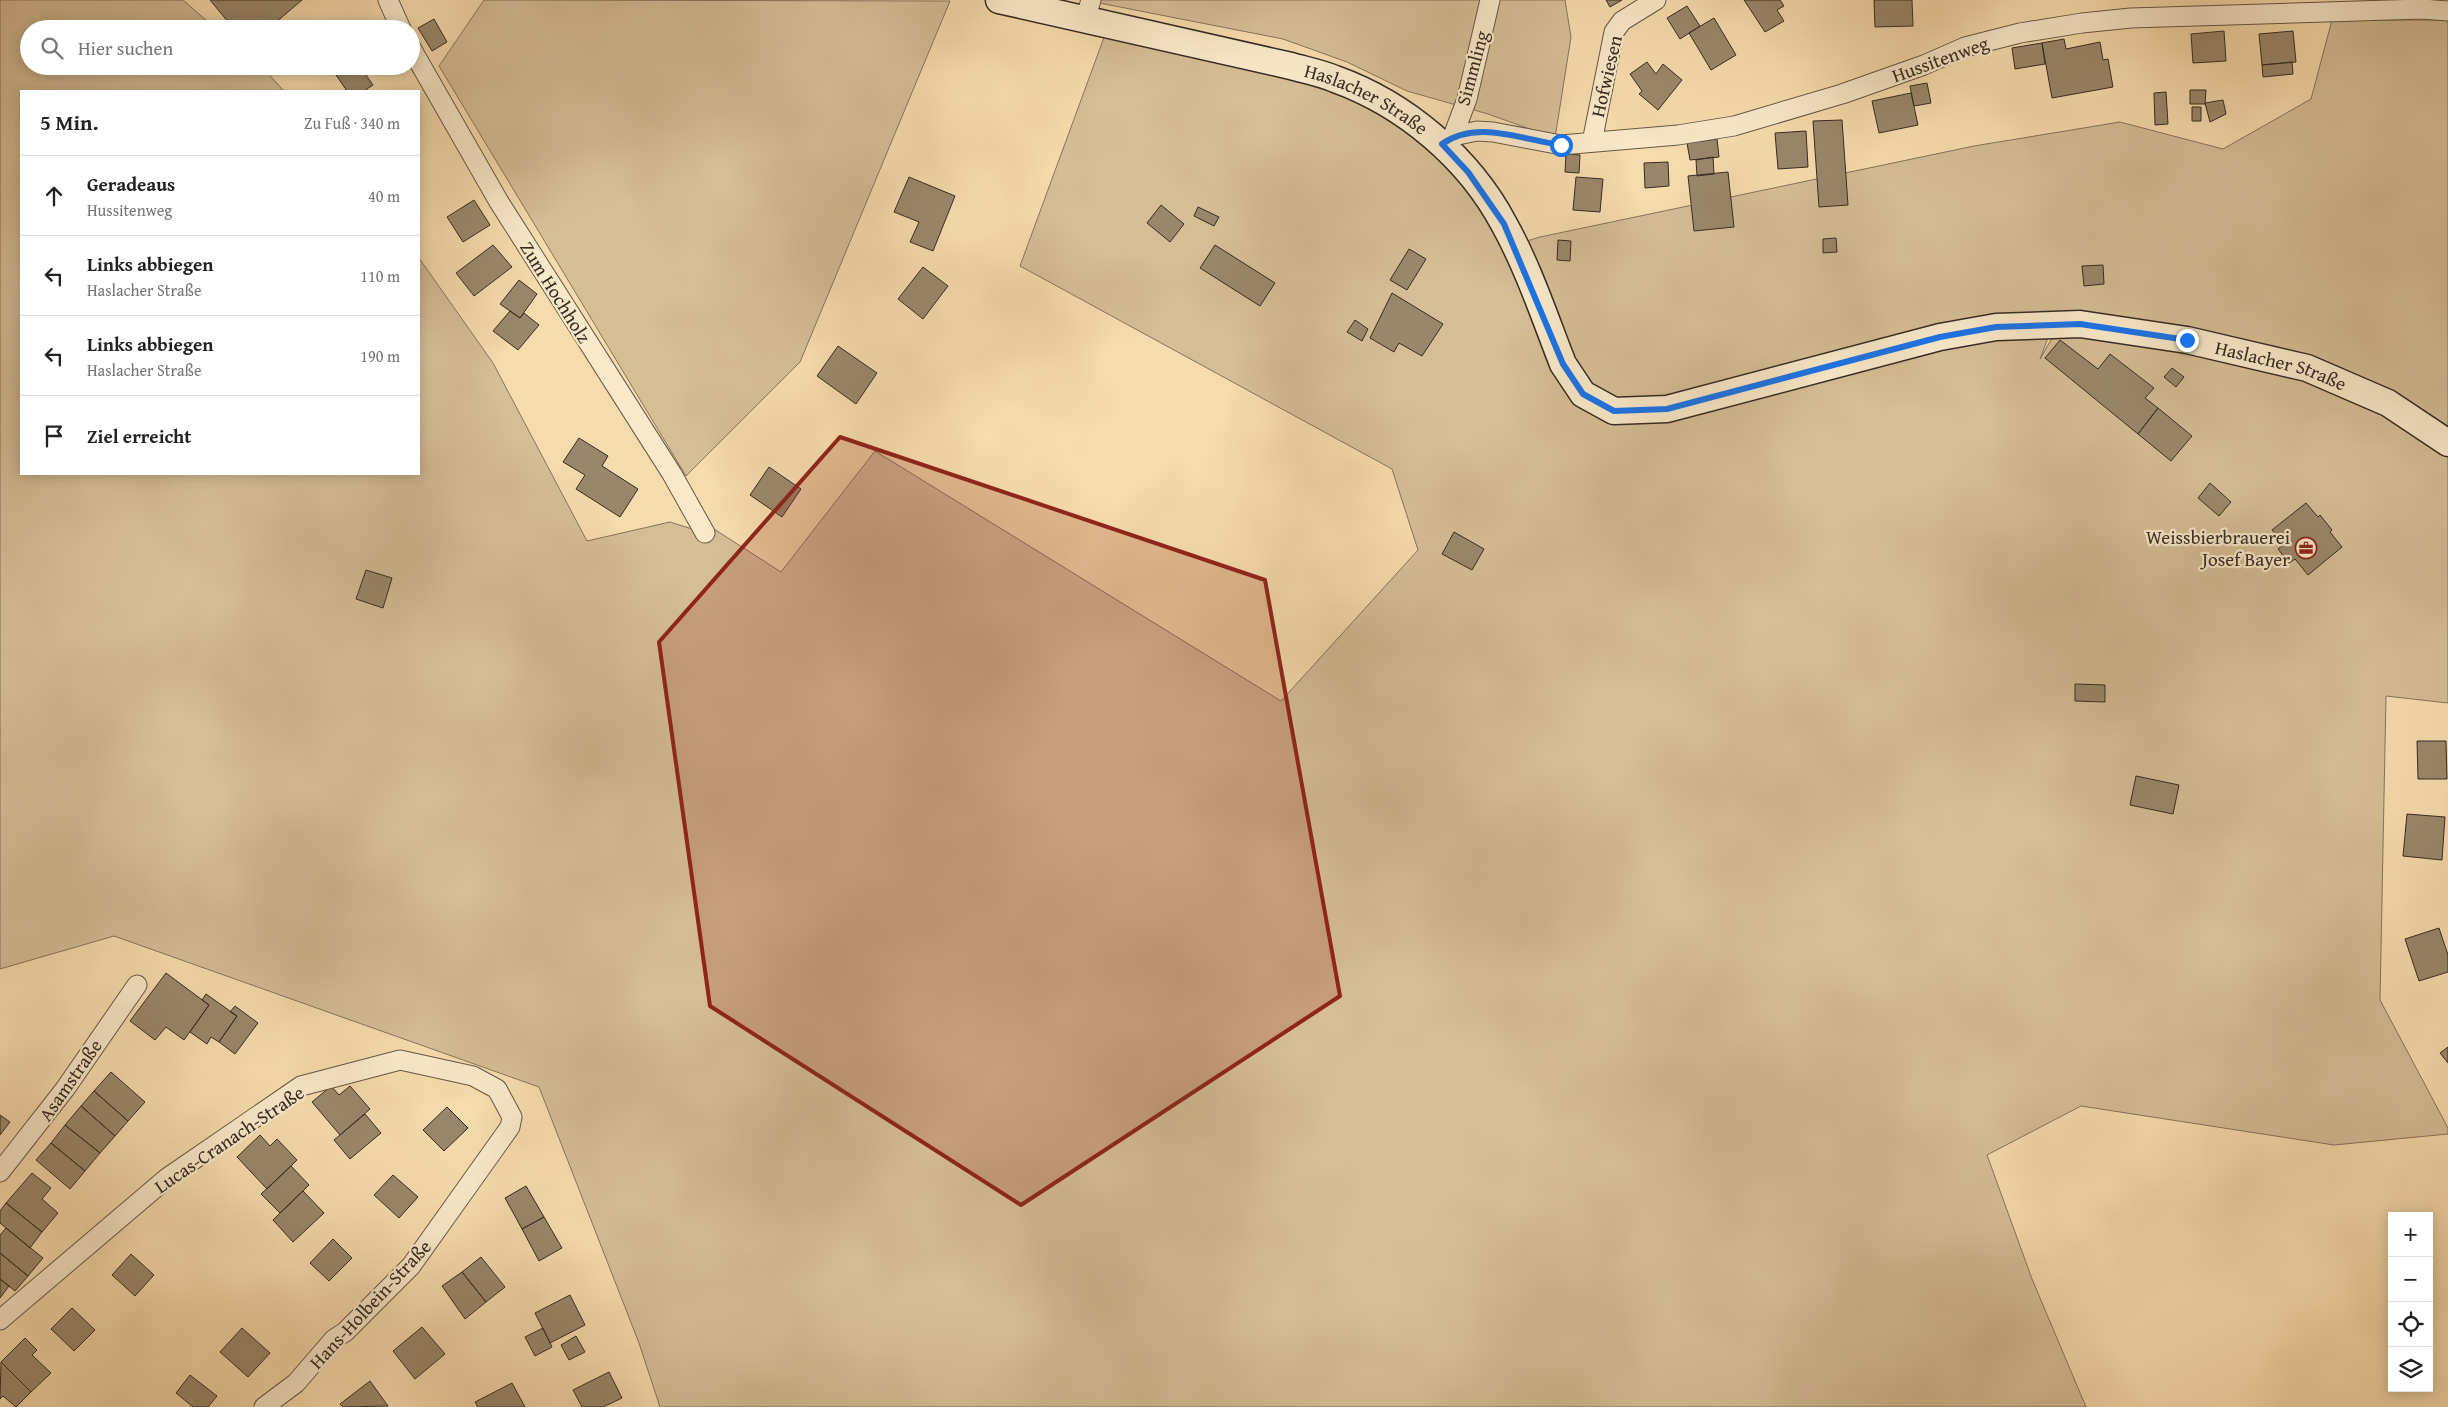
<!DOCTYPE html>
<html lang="de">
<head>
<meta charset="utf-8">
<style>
	:root { --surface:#fff; --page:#f2f2f2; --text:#222; --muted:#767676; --line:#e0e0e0 }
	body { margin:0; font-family:"Gentium Book Plus",serif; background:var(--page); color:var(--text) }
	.controls { position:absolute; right:15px; bottom:15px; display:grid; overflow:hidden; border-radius:0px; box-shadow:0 2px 12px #0003 }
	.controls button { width:45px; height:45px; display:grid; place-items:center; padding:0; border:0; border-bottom:1px solid var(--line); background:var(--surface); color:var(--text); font:25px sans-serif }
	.stop { position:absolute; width:15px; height:15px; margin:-11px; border:4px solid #1a73e8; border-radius:50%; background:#fff }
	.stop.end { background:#1a73e8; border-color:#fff; box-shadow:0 1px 5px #0008 }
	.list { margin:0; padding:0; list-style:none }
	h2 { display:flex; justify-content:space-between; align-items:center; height:65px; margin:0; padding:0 20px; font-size:21px }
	h2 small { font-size:16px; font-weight:400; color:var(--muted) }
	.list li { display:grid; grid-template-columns:32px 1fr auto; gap:15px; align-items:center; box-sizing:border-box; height:80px; padding:0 20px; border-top:1px solid var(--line) }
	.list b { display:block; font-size:19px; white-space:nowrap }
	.list p { margin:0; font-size:16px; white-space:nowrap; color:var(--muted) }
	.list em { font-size:16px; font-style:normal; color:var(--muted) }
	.icon { flex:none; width:28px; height:28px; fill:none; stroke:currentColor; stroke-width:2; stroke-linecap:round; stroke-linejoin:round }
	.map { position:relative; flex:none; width:2448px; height:1407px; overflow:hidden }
	.search { position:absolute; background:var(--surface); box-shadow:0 2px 12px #0003; left:20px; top:20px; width:400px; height:55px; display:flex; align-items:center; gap:12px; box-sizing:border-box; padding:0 18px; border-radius:28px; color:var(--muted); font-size:19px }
	.panel { position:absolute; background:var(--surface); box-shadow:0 2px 12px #0003; left:20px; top:90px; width:400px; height:385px; border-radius:0px }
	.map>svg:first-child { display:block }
</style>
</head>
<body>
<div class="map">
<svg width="2448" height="1407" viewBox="0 0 2448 1407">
	<rect width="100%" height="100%" fill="#f6dbac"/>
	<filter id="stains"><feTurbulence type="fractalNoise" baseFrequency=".004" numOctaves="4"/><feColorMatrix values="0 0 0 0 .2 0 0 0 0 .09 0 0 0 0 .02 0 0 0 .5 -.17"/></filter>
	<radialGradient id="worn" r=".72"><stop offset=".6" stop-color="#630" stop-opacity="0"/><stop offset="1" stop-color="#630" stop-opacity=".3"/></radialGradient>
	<!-- green -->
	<path fill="#d5bd95" stroke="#86745c" d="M0 0H183L216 29H29V66H261L284 91H21V474H419V258L493 363 587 541 670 522 705 533 714 529 781 572 875 451 1281 701 1418 550 1392 469 1020 266 1106 32 1344 89 1433 148 1514 245 1540 237 1974 146 2120 122 2223 149 2311 99 2332 20H2448V439L2327 372 2057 315 1602 418 2052 327 2040 359 2056 331 2126 335 2315 381 2349 394 2448 455V703L2386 696 2380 1000 2448 1128V1134L2334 1145 2081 1106 1987 1155 2032 1279 2086 1407H660L639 1343 539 1087 114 936 0 969Z
		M484 0 950 1 800 362 686 476 439 66Z
		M1084 0H1565L1571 37 1555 138 1488 114 1407 91 1347 62 1283 39Z"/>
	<!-- building -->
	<path fill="#9a876b" stroke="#362c24" d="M210 0H302L268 29H234Z
		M1606 0H1622L1610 7Z
		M1744 0H1780L1784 6 1777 10 1784 21 1765 32Z
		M1874 0H1912L1913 26 1875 27Z
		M1687 6 1700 26 1680 39 1667 18Z
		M1714 18 1736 55 1711 70 1689 33Z
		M434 19 447 42 432 51 418 28Z
		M2224 31 2226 61 2193 63 2191 34Z
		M2293 31 2296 62 2262 65 2259 34Z
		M2064 39 2066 49 2100 42 2103 60 2108 59 2113 87 2052 98 2042 43Z
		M2042 43 2045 64 2015 69 2012 48Z
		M1647 62 1656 74 1663 64 1682 80 1658 110 1639 94 1642 91 1630 74Z
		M2292 62 2293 74 2263 77 2262 65Z
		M330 66H364L361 68 373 85 364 91H347Z
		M1927 83 1931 103 1914 106 1910 86Z
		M2190 90H2206L2205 104H2190Z
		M2166 92 2168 124 2155 125 2154 93Z
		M1911 93 1918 125 1879 133 1872 101Z
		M2223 100 2226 114 2210 122 2205 103Z
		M2192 107H2201V121H2192Z
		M1842 120 1848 205 1819 207 1813 121Z
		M1806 131 1808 167 1778 169 1775 133Z
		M1717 139 1719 157 1690 160 1687 143Z
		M1566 154 1580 155 1579 173 1565 172Z
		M1713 157 1714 174 1697 176 1696 160Z
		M1668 162 1669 186 1645 188 1644 163Z
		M1728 172 1734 227 1694 231 1688 176Z
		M909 177 955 196 933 251 910 242 919 222 894 212Z
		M1576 177 1603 179 1600 212 1573 210Z
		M474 200 490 225 463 242 447 217Z
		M1161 205 1184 224 1170 242 1147 223Z
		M1198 207 1219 217 1214 226 1194 216Z
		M1836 238 1837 252 1823 253V239Z
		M1558 240 1571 241 1570 261 1557 260Z
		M493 245 512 267 474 296 456 273Z
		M1215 245 1275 283 1260 306 1200 268Z
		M1409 249 1426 259 1407 290 1390 280Z
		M2103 265 2104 284 2084 286 2082 266Z
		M923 267 948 286 923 319 898 299Z
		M519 280 537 294 520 318 500 304Z
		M1392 293 1443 324 1422 356 1399 343 1394 352 1370 338Z
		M510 311 520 318 524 313 539 325 518 350 493 331Z
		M1355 320 1368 329 1362 341 1347 332Z
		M2060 340 2098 369 2110 354 2154 388 2145 398 2158 408 2138 434 2045 358Z
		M838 346 877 373 856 404 817 376Z
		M2172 368 2184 377 2176 387 2164 377Z
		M2158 408 2192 436 2171 461 2138 434Z
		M579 438 608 456 602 466 638 489 620 517 576 489 585 475 563 462Z
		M769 467 801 489 782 517 750 495Z
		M2210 483 2231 502 2219 516 2198 498Z
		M2306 503 2318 517 2320 515 2332 530 2330 532 2342 547 2308 575 2295 559 2289 563 2278 549 2284 544 2272 530Z
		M1454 532 1484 549 1472 570 1442 554Z
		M366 570 392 578 383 608 356 599Z
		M2075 684 2105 685V702L2075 701Z
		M2417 741H2446L2447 779H2418Z
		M2136 776 2179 785 2173 814 2130 805Z
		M2407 814 2445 817 2442 860 2403 856Z
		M2439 928 2448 955V972L2419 981 2405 939Z
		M166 973 209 1005 184 1040 166 1027 155 1040 130 1021Z
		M206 994 237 1016 219 1042 211 1037 207 1044 190 1032 209 1005 202 1000Z
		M235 1006 258 1023 235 1054 219 1042 237 1016 230 1012Z
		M2448 1047V1063L2440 1053Z
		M111 1072 145 1102 128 1121 94 1091Z
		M331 1086 339 1095 350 1086 370 1109 340 1135 312 1102Z
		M94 1091 128 1121 115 1136 81 1106Z
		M81 1106 115 1136 100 1153 65 1125Z
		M447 1107 468 1128 444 1151 423 1130Z
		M365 1114 381 1133 350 1159 334 1140Z
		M0 1115 10 1122 0 1135Z
		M65 1125 100 1153 85 1171 51 1143Z
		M260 1135 270 1146 277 1139 297 1160 267 1189 237 1157Z
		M51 1143 85 1171 70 1189 36 1160Z
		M291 1166 309 1185 280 1213 261 1194Z
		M32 1173 51 1188 42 1199 58 1213 42 1232 6 1203Z
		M393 1175 418 1197 399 1218 374 1195Z
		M526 1186 544 1217 522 1229 505 1198Z
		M303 1191 324 1213 293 1242 273 1220Z
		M6 1203 42 1232 30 1248 0 1223V1211Z
		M544 1217 562 1248 539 1261 522 1229Z
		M6 1228 43 1258 28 1276 0 1253V1235Z
		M333 1239 352 1258 329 1281 310 1263Z
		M0 1253 28 1276 15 1291 0 1279Z
		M131 1254 154 1275 135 1296 112 1275Z
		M481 1257 505 1287 486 1302 462 1272Z
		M462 1272 486 1302 465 1319 442 1286Z
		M0 1279 9 1286 0 1298Z
		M570 1295 585 1325 550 1343 535 1313Z
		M72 1308 95 1330 74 1351 51 1329Z
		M422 1327 445 1354 415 1379 393 1351Z
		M242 1328 270 1353 248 1377 220 1352Z
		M543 1328 552 1347 535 1356 525 1337Z
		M576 1336 585 1352 569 1360 561 1345Z
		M25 1338 37 1350 32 1355 51 1373 31 1392 1 1362Z
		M1 1362 31 1392 16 1407 3 1396 0 1399Z
		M609 1372 622 1398 603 1407H582L573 1390Z
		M190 1375 217 1396 208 1407H193L176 1393Z
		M370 1381 388 1406 343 1407 340 1404Z
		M512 1383 525 1407H478L475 1402Z"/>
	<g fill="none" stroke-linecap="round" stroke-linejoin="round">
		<!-- street casing -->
		<g stroke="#665846" stroke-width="21">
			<path id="street" d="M388 0 401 29
				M1085 20 1091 0
				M411 48 499 202 672 474 705 533
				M1453 136 1467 99 1490 0
				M1592 142 1614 32 1622 21 1656 0
				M1442 144 1453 136 1477 131 1493 132 1561 145 1678 135 1734 126 1842 94 1924 65 1965 47 2020 33 2082 23 2131 18 2422 9 2448 11
				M0 1172 65 1089 137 985
				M0 1320 167 1178 301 1086 400 1060 473 1076 497 1089 512 1117 510 1127 411 1266 345 1332 334 1339 296 1383 264 1407"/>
		</g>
		<!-- secondary casing -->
		<g stroke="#362c24" stroke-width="29">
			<g id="secondary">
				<path id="s1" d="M999 0 1291 66C1305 70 1321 73 1335 79 1405 104 1469 158 1504 224 1528 267 1545 318 1563 364L1583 394 1614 411 1667 409 1940 337 1996 327 2080 324 2187 340 2307 368 2388 403 2448 443"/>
			</g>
		</g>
		<!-- street -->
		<use href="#street" stroke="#f9e8c9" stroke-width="19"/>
		<!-- secondary -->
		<use href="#secondary" stroke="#f9e8c9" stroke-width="26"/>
	</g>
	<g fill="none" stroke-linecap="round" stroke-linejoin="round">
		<!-- route -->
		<path stroke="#1a73e8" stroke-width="6" d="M1561 145C1522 140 1477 119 1442 144L1468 172 1504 224 1563 364 1583 394 1614 411 1667 409 1940 337 1996 327 2080 324 2187 340"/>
	</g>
	<!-- marked area -->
	<path fill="#8f2418" fill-opacity="0.2" stroke="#8f2418" stroke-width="4" stroke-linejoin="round" d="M840 437 1265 580 1340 996 1021 1205 710 1006 659 642Z"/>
	<!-- icons -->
	<defs>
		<g id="office-ring" transform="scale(1.125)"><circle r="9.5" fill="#f9e8c9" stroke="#8f2418" stroke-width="1.5"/><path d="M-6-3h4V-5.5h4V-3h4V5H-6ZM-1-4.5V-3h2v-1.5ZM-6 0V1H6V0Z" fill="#8f2418"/></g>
	</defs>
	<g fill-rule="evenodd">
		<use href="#office-ring" x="2306" y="548"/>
	</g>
	<g text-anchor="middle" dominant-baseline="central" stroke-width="4.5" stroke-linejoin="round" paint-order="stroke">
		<!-- street labels -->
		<g font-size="19" fill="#362c24" stroke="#f9e8c9">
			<text transform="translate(1940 59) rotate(-20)">Hussitenweg</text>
			<text transform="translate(1472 68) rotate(-75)">Simmling</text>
			<text transform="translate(1606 76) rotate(-77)">Hofwiesen</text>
			<text stroke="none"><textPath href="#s1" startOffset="382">Haslacher Straße</textPath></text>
			<text transform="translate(556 292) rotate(58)">Zum Hochholz</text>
			<text stroke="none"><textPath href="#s1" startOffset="1478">Haslacher Straße</textPath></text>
			<text transform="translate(70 1080) rotate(-55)">Asamstraße</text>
			<text transform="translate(229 1139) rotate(-34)">Lucas-Cranach-Straße</text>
			<text transform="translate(370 1304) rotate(-47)">Hans-Holbein-Straße</text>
		</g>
		<!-- poi labels -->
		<g font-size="19" fill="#362c24" stroke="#f9e8c9" text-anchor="end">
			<text x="2290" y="537">Weissbierbrauerei<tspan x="2290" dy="22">Josef Bayer</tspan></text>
		</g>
	</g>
	<rect width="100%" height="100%" filter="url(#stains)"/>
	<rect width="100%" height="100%" fill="url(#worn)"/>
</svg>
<div class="controls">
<button>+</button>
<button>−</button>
<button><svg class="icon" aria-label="locate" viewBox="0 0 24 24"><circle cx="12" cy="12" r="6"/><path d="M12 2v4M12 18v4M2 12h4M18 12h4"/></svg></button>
<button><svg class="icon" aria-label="layers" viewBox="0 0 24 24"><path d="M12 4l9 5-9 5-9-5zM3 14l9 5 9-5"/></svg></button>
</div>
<div class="stop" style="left:1561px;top:145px"></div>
<div class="stop end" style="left:2187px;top:340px"></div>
<div class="search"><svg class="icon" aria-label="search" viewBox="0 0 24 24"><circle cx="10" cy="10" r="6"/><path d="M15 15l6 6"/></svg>Hier suchen</div>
<section class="panel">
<h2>5 Min.<small>Zu Fuß · 340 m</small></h2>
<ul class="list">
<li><svg class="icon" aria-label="ahead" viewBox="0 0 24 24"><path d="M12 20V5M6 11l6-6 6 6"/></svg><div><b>Geradeaus</b><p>Hussitenweg</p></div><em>40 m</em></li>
<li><svg class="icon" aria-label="left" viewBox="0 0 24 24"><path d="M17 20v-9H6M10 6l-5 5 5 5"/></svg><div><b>Links abbiegen</b><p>Haslacher Straße</p></div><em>110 m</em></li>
<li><svg class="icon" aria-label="left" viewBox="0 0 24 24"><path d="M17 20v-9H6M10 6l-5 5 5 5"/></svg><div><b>Links abbiegen</b><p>Haslacher Straße</p></div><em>190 m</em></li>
<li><svg class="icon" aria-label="arrive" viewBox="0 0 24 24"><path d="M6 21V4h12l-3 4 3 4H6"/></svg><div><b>Ziel erreicht</b></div></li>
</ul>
</section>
</div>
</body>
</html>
